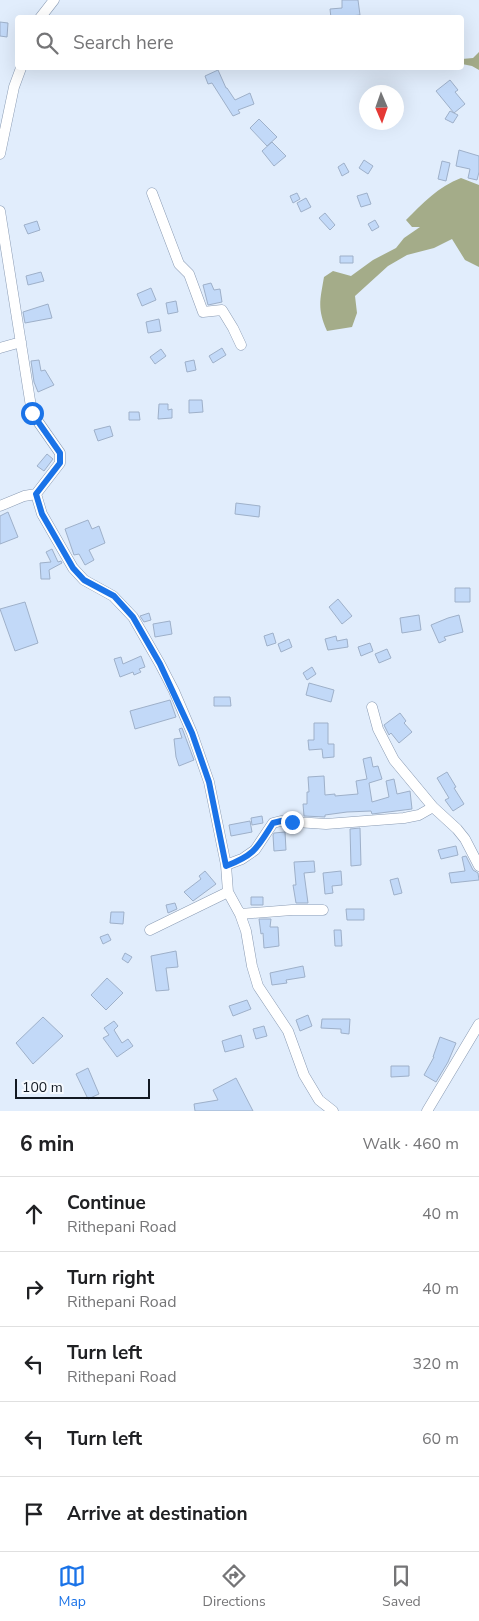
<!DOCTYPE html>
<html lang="en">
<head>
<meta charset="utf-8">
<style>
	:root { --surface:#fff; --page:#f6f6f6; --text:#202124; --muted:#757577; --line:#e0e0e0; --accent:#1a73e8 }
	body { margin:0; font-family:"Nunito Sans",sans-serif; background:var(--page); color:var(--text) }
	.compass { position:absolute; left:359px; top:85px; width:45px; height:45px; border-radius:50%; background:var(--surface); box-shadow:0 5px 20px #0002; rotate:178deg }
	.scale { position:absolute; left:15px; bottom:12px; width:135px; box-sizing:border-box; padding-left:5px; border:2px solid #121922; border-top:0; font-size:14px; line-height:18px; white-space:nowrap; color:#121922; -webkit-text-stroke:4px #f5f9fe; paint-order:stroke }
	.stop { position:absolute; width:15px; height:15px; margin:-11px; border:4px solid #1a73e8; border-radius:50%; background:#fff }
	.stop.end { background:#1a73e8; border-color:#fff; box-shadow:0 1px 5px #0008 }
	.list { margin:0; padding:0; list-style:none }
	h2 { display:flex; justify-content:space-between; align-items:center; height:65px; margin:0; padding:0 20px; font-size:21px }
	h2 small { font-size:16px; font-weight:400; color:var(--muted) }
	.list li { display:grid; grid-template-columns:32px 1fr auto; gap:15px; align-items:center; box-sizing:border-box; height:75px; padding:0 20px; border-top:1px solid var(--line) }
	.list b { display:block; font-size:19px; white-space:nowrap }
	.list p { margin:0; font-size:16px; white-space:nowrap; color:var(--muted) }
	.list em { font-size:16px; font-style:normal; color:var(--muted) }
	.icon { flex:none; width:28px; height:28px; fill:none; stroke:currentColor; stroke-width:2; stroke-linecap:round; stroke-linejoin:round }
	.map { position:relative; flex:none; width:479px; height:1111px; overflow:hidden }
	.search { position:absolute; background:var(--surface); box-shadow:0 5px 20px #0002; left:15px; right:15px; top:15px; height:55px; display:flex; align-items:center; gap:12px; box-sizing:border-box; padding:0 18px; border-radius:5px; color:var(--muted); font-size:19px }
	.sheet { height:440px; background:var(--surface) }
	nav { display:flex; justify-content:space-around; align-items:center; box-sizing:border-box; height:70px; border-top:1px solid var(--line); background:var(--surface); font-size:14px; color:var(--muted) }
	nav a { display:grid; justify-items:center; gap:2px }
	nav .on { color:var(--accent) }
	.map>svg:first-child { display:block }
</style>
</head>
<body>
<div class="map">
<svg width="479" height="1111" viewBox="0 0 479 1111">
	<rect width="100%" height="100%" fill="#e1edfc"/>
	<!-- forest -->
	<path fill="#a4ac89" d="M479 52V70L472 66 462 64V59L473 58Z
		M461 178 479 185V267L465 260 452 239 434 248 407 255 388 266 355 296 357 313 352 327 327 331C317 308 320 301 324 277L333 271 351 276 373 260 396 248 404 238 420 227H412L406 220C422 204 439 186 461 178Z"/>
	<!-- building -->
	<path fill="#c2d9f8" stroke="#9eb0c9" d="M342 0H358L360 15 331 18 330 9 342 8Z
		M0 22 8 23 7 37 0 36Z
		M218 70 226 88H227L235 100 250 93 254 104 238 110 240 113 233 116 212 83 208 84 205 76Z
		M450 80 458 90 455 92 465 104 454 113 436 91Z
		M450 111 458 115 453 123 445 119Z
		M259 119 277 137 267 146 250 128Z
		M272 142 286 156 274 166 262 151Z
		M459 150 479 156V172L477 180 468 178 470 169 456 166Z
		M364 160 373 166 368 174 359 168Z
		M442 161 450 163 446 181 438 179Z
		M344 163 349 172 342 176 338 167Z
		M297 193 300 199 293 203 290 196Z
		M367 193 371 204 361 207 357 196Z
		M306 198 311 207 301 212 297 203Z
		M325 213 335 225 330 230 319 218Z
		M375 220 379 227 372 231 368 224Z
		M37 221 40 230 28 234 24 225Z
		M340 256H353V263H340Z
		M41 272 44 281 28 285 26 276Z
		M211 283 214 290 220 289 222 302 208 305 203 285Z
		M151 288 156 300 142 306 137 294Z
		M176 301 178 312 168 314 166 303Z
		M48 304 52 318 25 323 23 312Z
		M159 319 161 331 148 333 146 322Z
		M222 348 226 355 213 363 209 356Z
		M161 349 166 356 155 364 150 357Z
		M39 360 41 371 45 370 54 385 38 392 34 382 31 361Z
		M194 360 196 370 187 372 185 362Z
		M189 400H202L203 412 189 413Z
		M159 404H168V410L172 409V418L158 419Z
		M129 412H139L140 420H129Z
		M110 426 113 436 98 441 94 430Z
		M47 454 53 459 44 471 37 466Z
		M236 503 260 506 259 517 235 514Z
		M8 512 18 537 0 544V516Z
		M88 520 92 529 99 526 105 543 89 550 94 560 85 565 79 554 74 555 65 529Z
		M52 549 58 562 61 561 62 563 49 570 50 579H41L40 563 51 562 46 552Z
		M455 588H470V602H455Z
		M338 599 352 616 342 624 329 607Z
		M25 602 38 643 15 651 0 609Z
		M149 613 151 620 144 622 140 616Z
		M419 615 421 630 402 633 400 618Z
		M459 615 463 632 444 637 446 640 439 643 431 625 448 618Z
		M170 621 172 634 155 637 153 624Z
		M273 633 276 643 267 646 264 636Z
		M336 636 337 641 347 639 348 647 328 650 325 639Z
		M289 639 292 647 281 652 278 644Z
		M370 643 373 651 361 656 358 647Z
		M387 649 391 658 379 663 375 654Z
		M141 656 145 667 139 669 141 672 134 675 133 672 120 677 114 659 121 657 123 664Z
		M312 667 316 674 307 680 303 673Z
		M309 683 334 690 331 702 306 695Z
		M214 697H230L231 706H214Z
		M170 700 176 717 135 729 130 711Z
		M400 713 406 721 404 723 412 732 399 743 391 733 389 735 384 725Z
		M314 723H328V744H334V757L323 758 322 749 309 750 308 740H314Z
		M182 728 194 760 179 766 176 757 174 739 182 738 179 729Z
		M371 757 373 767 378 766 382 779 369 783 372 802 389 797 386 781 394 779 397 794 410 791 412 809 372 814 371 811 347 812 325 815V817L304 816 303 804H307V792H309L308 777 324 776 325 795 335 794V796L358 794 356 781 367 779 363 759Z
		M447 772 456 787 454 788 464 804 453 811 445 800 449 798 437 778Z
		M262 816 263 823 252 825 251 818Z
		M250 821 252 832 231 836 229 825Z
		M360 828 361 865 351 866 350 829Z
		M285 832 286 850 274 851 273 835 274 833Z
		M456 846 458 855 441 859 438 850Z
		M466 856 473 870 478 873 479 880 451 883 449 873 465 871 462 857Z
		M314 861 315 872 304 873 308 903H296L293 885H296L294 862Z
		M205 871 216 884 193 901 184 892 201 879 199 876Z
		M341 871 342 885 332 886 333 893 325 894 323 873Z
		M398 878 402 893 394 895 390 880Z
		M251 897H263V905H251Z
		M175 903 177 909 168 913 166 905Z
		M346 909H364V920H347Z
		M111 912H124L123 924 110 923Z
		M259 919H271L270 927H278L279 946 264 948 263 933 261 934Z
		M334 930H341L342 946H335Z
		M108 934 111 940 103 944 100 937Z
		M176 951 178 967 166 968 169 990 156 991 151 956Z
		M125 953 132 957 128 963 122 959Z
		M303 966 305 977 286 980 287 983 272 985 270 973Z
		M107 978 123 993 106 1010 91 995Z
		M247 1000 251 1009 233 1016 229 1006Z
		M308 1015 312 1026 300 1031 296 1020Z
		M43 1017 63 1036 33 1064 16 1043Z
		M322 1019H350L349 1034 341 1033V1029L321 1028Z
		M114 1021 118 1026 114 1030 122 1043 128 1039 133 1046 117 1057 103 1038 109 1035 104 1028Z
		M264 1026 267 1036 256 1039 253 1029Z
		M241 1035 244 1047 225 1052 222 1041Z
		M440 1037 456 1043 448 1062 436 1082 424 1075 434 1057H433Z
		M391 1066H409V1076L391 1077Z
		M88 1068 99 1094 88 1099 76 1074Z
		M236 1078 253 1111H195L194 1104 218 1100 213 1090Z"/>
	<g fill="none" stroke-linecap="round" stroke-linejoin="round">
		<!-- minor casing -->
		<g stroke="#8a9bb3" stroke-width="11">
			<path id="minor" d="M40 18 54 0
				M0 154 14 87 21 68
				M152 193 179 264 189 274 203 312 222 310 233 328 241 345
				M0 211 32 413 60 453V463L36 494 42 514 73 568 84 580 113 596 133 617 160 664 174 691 192 733 209 782 226 865 228 892 240 914 246 931 252 966 258 986 288 1031 304 1075 319 1100 333 1111
				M0 348 21 342
				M0 506 24 496 36 494
				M372 707 378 729 394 760 433 807 457 829 465 839 479 866
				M226 865 242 859 255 850 273 823 281 821 326 824 404 818 419 815 433 807
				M240 914 292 910H323
				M150 930 228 892
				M427 1111 479 1024"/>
		</g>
		<!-- minor -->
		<use href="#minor" stroke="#fff" stroke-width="10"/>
	</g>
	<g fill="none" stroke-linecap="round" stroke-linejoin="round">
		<!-- route -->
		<path stroke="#1a73e8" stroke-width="6" d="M32 413 60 453V463L36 494 42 514 73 568 84 580 114 596 133 617 160 664 192 733 209 782 226 866C255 855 257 848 273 823L281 821 292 822"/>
	</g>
</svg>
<svg class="compass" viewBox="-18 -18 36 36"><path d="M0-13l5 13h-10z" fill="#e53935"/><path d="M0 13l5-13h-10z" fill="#757577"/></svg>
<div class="scale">100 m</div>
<div class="stop" style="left:32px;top:413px"></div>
<div class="stop end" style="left:292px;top:822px"></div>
<div class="search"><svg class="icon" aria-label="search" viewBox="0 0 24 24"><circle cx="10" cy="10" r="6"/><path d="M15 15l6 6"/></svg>Search here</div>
</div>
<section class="sheet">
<h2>6 min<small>Walk · 460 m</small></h2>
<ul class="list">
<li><svg class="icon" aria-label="ahead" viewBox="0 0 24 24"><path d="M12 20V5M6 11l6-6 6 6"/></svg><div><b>Continue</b><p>Rithepani Road</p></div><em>40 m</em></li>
<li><svg class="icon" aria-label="right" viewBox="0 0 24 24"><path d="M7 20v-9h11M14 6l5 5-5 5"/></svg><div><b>Turn right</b><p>Rithepani Road</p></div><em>40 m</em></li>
<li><svg class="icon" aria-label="left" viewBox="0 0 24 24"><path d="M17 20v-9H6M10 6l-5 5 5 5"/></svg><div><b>Turn left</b><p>Rithepani Road</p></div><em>320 m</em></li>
<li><svg class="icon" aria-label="left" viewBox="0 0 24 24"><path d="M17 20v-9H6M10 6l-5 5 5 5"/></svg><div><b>Turn left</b></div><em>60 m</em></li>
<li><svg class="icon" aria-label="arrive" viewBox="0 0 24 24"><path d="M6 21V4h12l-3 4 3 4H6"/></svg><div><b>Arrive at destination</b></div></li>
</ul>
</section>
<nav>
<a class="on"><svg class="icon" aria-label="map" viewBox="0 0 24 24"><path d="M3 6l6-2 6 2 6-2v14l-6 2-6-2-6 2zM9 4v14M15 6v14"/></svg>Map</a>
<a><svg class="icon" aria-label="directions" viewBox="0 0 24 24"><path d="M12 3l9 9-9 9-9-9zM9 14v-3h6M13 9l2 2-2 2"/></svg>Directions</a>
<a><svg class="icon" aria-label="saved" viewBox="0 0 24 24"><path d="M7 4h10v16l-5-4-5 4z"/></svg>Saved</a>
</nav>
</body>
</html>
